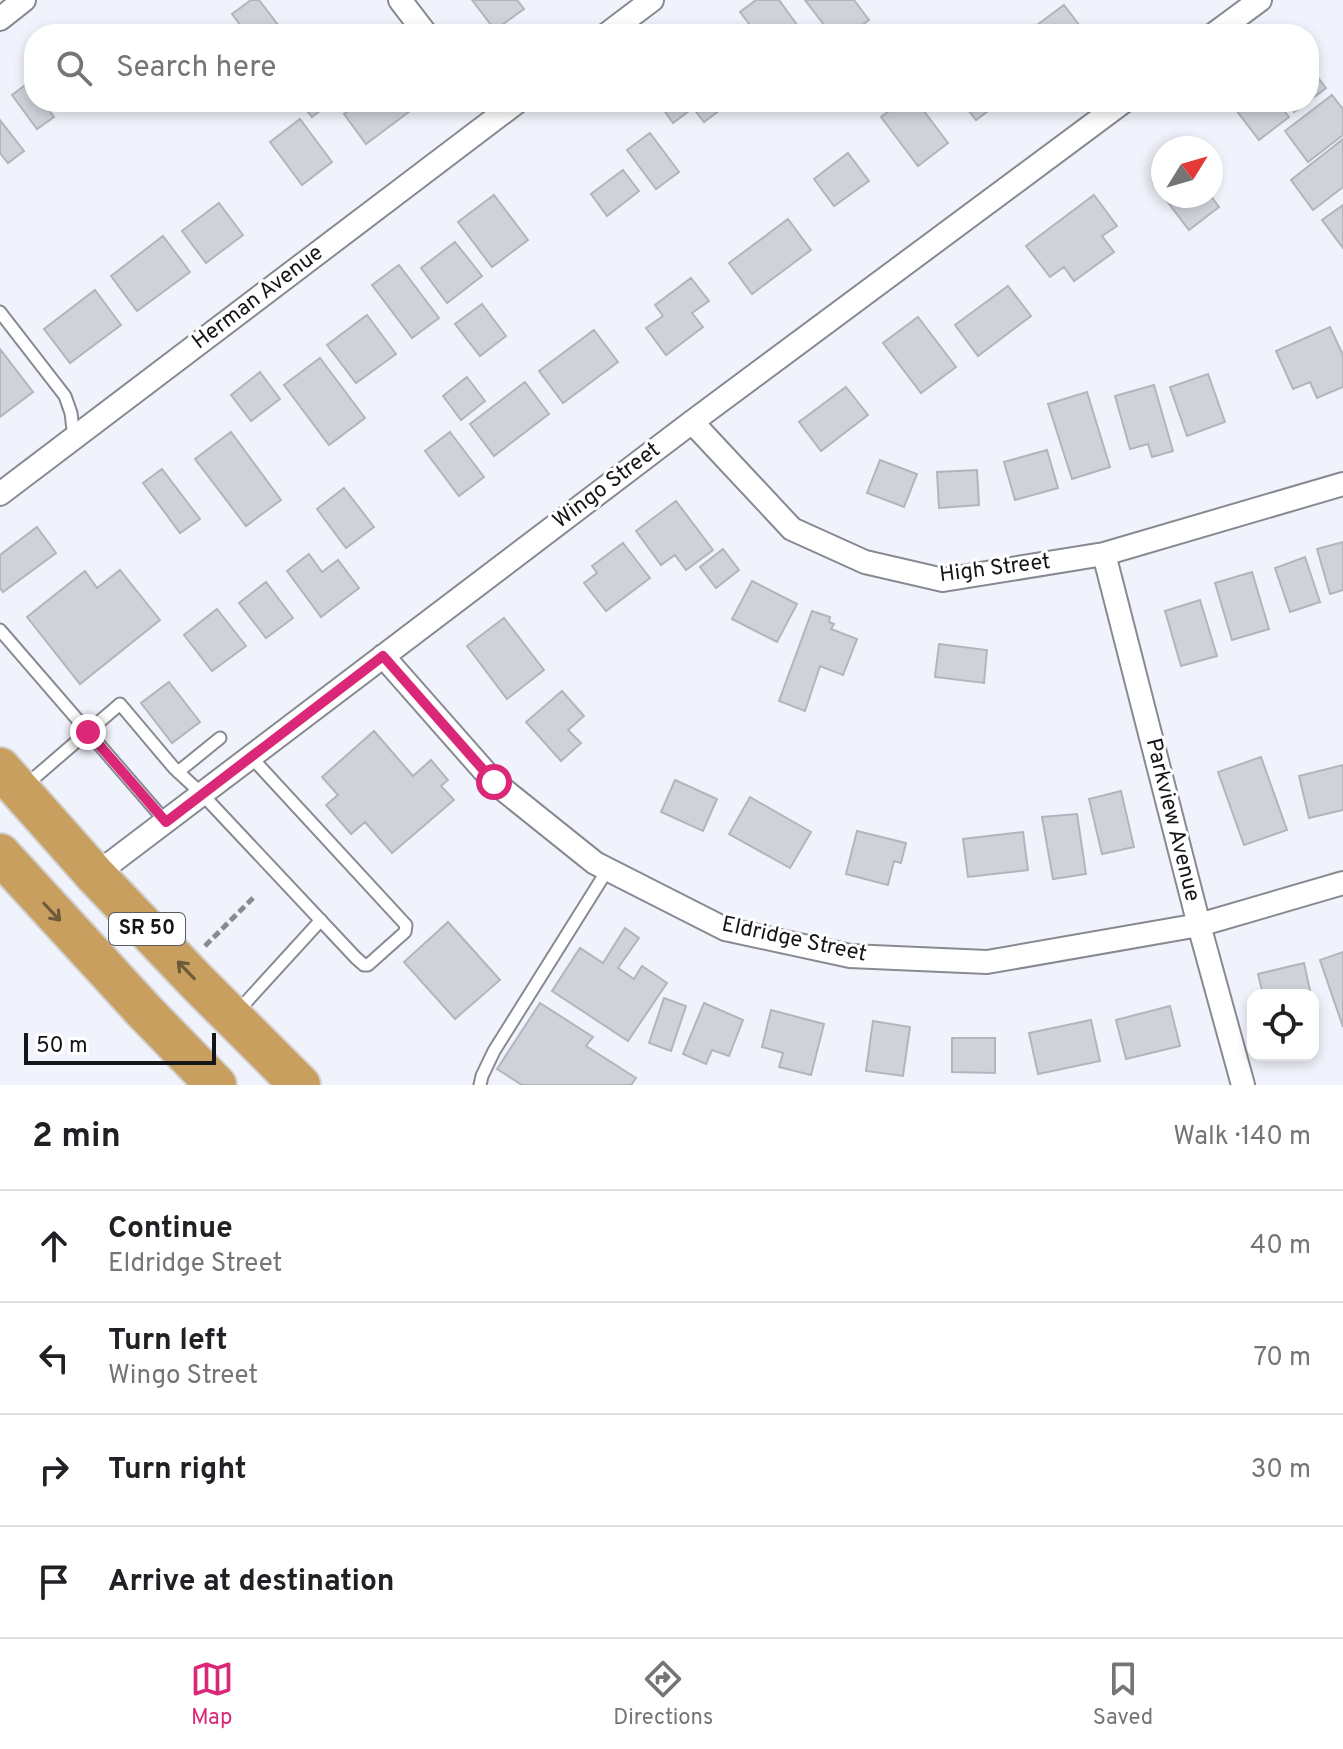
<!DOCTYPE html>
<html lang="en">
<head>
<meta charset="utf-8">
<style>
	:root { --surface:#fff; --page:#f6f6f6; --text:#202124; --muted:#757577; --line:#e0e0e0; --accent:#db2777 }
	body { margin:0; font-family:Overpass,sans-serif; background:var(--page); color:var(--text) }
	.controls { position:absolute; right:24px; bottom:24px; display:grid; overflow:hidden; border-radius:16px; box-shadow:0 4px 12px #0003 }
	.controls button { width:72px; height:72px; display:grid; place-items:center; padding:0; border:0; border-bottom:2px solid var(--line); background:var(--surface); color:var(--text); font:40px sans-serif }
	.compass { position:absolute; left:1151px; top:136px; width:72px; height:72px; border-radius:50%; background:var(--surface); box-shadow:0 4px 12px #0003; rotate:53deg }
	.scale { position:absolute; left:24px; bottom:20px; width:192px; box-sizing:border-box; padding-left:8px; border:4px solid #141518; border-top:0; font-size:22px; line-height:28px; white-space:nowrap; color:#141518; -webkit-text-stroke:6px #fff; paint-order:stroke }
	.stop { position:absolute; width:24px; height:24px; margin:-18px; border:6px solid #db2777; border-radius:50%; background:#fff }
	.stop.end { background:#db2777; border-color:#fff; box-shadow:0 2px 8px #0008 }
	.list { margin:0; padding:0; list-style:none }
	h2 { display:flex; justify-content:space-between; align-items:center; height:104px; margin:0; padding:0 32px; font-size:34px }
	h2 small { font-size:26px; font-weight:400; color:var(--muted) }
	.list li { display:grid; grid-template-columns:52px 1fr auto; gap:24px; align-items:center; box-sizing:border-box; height:112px; padding:0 32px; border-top:2px solid var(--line) }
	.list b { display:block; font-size:30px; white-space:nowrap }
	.list p { margin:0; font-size:26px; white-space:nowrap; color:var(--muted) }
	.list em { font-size:26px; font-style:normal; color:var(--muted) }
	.icon { flex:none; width:44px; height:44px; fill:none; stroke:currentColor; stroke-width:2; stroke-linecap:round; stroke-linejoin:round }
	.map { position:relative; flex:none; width:1343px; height:1085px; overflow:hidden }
	.search { position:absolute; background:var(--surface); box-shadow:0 4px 12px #0003; left:24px; right:24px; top:24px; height:88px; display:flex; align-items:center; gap:20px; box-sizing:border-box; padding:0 28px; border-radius:32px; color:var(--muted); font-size:30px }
	.sheet { height:552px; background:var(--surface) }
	nav { display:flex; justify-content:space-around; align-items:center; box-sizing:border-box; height:112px; border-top:2px solid var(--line); background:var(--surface); font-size:22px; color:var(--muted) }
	nav a { display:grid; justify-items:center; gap:4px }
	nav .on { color:var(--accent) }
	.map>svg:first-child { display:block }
</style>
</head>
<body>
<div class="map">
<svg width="1343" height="1085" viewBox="0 0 1343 1085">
	<rect width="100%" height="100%" fill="#f1f3fc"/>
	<!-- building -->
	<path fill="#d0d2da" stroke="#b2b5bd" stroke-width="2" d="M251 0H259L285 34H247L232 14Z
		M472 0H517L524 9 495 30Z
		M756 0H779L800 29 793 34H757L740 12Z
		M805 0H854L869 20 850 34H831Z
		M1064 5 1086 34H1025Z
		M1309 66 1326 88 1309 101Z
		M28 83 34 90V102H43L54 117 37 129 12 95Z
		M1332 95 1343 109V135L1308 162 1285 131Z
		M300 102H331L312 117Z
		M360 102H422L366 144 344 114Z
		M658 102H714L720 110 704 122 693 108 673 123Z
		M901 102H917L948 143 918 166 881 117Z
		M962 102H1000L976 120Z
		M1230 102H1277L1289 117 1259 140Z
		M1286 102H1307L1294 112Z
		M300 119 332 162 302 185 270 142Z
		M0 120 24 151 8 163 0 153Z
		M650 133 679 172 656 189 627 150Z
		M1343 139V187L1313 210 1291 180Z
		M848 153 869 181 834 206 814 179Z
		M1211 161 1221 175 1211 183Z
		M623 170 639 191 607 216 591 194Z
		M1163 174V196L1153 182Z
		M494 195 528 240 492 267 458 222Z
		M1094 195 1117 226 1102 236 1114 252 1074 281 1064 267 1050 277 1026 246Z
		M1163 196H1211L1219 207 1189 230Z
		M219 203 243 235 206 263 182 231Z
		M1343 205V248L1322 220Z
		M788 219 811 250 752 294 729 263Z
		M163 236 190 272 137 311 111 276Z
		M455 242 482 276 447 303 421 268Z
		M399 265 439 318 412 338 372 285Z
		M691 278 709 301 692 313 703 327 666 355 646 328 663 316 655 305Z
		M1008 286 1031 316 978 356 955 325Z
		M95 290 121 325 70 363 44 329Z
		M482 304 506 336 480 356 455 324Z
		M367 315 396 354 356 383 327 345Z
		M918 317 956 367 921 393 883 343Z
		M1330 327 1343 355V387L1317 398 1310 382 1293 389 1276 351Z
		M594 330 618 362 563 403 539 371Z
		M0 349 33 392 0 417Z
		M320 358 365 418 329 445 284 385Z
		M260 372 280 399 251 421 231 395Z
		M1208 374 1225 422 1187 436 1170 387Z
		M467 377 485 401 461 420 443 396Z
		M525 382 549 414 494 456 470 424Z
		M1154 385 1173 451 1152 457 1148 444 1130 449 1115 396Z
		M846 387 868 415 821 451 799 422Z
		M1087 392 1110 467 1072 479 1048 404Z
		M231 432 281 500 246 526 195 459Z
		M450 432 484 477 459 496 425 451Z
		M1047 450 1058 488 1015 500 1004 462Z
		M880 460 917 474 904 507 867 493Z
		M162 469 200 519 180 533 143 483Z
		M977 470 979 505 939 508 937 472Z
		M344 488 374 527 346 548 317 509Z
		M676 501 713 550 686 570 675 555 661 565 636 531Z
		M37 527 56 553 3 592 0 588V555Z
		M1343 542V590L1330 594 1317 549Z
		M623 543 650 578 606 611 584 583 597 573 592 566Z
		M723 549 739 570 716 588 700 567Z
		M309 554 322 572 338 560 359 588 321 617 287 571Z
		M1305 557 1320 602 1290 612 1275 568Z
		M120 570 160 620 80 684 27 617 85 571 97 588Z
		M1252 572 1269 629 1232 640 1215 583Z
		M752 581 797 604 777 642 732 619Z
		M266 582 293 618 266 638 239 603Z
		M1200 600 1217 656 1181 666 1165 611Z
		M217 609 246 646 212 671 184 635Z
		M812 611 830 617 829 622 834 624 831 629 857 639 843 675 820 666 805 711 779 701Z
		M504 618 544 670 507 699 467 646Z
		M939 644 987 650 984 683 935 677Z
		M169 682 200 722 172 743 141 703Z
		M562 691 584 716 568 730 581 743 561 761 526 722Z
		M374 731 413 776 431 760 448 780 441 786 454 800 392 853 365 822 351 834 326 805 338 795 322 777Z
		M1261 757 1287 830 1244 845 1218 772Z
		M1343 765V810L1309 818 1299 776Z
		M675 780 717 799 703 831 661 812Z
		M1121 791 1134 847 1102 854 1089 799Z
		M750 797 811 832 790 868 729 834Z
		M1077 814 1086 874 1053 879 1042 817Z
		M857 831 906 843 901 863 894 861 888 885 846 874Z
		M1023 832 1028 870 968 877 963 839Z
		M448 922 500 980 455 1019 404 962Z
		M625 928 639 938 618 968 634 979 642 966 667 983 628 1041 552 991 580 948 603 963Z
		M1343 952V1027L1320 960Z
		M1304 963 1311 995H1263L1258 974Z
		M664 998 686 1006 671 1051 649 1043Z
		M540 1003 593 1037 586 1046 636 1078 631 1085H522L497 1069Z
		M704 1003 743 1020 729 1056 712 1050 706 1064 683 1054Z
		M1170 1006 1180 1046 1126 1059 1116 1020Z
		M771 1010 824 1024 811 1075 779 1067 783 1053 762 1047Z
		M1091 1020 1100 1061 1038 1074 1029 1033Z
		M873 1021 910 1027 903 1076 866 1071Z
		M952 1038H995V1073L952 1072Z"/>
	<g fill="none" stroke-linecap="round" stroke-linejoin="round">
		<!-- lane casing -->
		<g stroke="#888a92" stroke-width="15">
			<path id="lane" d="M0 312 65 396 71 413 74 438
				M0 630 166 822
				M178 772 220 738
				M26 785 120 704 174 768 202 794 356 958 364 965H368L405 932 406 925 251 757
				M238 1011 321 920
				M480 1085 482 1076 494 1051 608 869"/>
		</g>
		<!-- street casing -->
		<g stroke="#888a92" stroke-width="26">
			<path id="street" d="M400 0 426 34
				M0 19 24 0
				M607 34 652 0
				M1214 34 1260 0
				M692 422 792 529 865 562 943 580 1104 554 1343 484
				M0 494 517 102
				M1104 554 1199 925 1243 1085
				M383 656 494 782 595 863 725 929 850 956 987 962 1199 925 1343 883
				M95 875 692 422 1123 102"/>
		</g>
		<!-- highway casing -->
		<g stroke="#d0d0d1" stroke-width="44">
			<path id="highway" d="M0 768 95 875 195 980 300 1085
				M0 854 145 1012 216 1085"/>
		</g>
		<!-- path -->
		<path stroke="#898a90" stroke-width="5" stroke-dasharray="8 4" stroke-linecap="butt" d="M205 946 255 896"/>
		<!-- lane -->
		<use href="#lane" stroke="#fff" stroke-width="11"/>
		<!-- street -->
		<use href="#street" stroke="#fff" stroke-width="22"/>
		<!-- highway -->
		<use href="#highway" stroke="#c89f5e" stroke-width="40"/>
	</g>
	<!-- one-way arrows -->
	<defs><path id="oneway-shaft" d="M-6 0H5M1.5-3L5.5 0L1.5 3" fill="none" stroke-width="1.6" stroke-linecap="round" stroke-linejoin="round" transform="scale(2)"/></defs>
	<g stroke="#6e5a3b">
		<use href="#oneway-shaft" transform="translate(52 912) rotate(47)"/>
		<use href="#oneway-shaft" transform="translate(186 970) rotate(-134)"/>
	</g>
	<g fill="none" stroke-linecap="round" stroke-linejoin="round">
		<!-- route -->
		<path stroke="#db2777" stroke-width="10" d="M88 732 166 822 383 656 494 782"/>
	</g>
	<g text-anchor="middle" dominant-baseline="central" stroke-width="6" stroke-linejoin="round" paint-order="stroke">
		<!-- shield labels -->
		<rect fill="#fff" stroke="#5a5b5d" stroke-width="2" x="109" y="913" width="76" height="32" rx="6"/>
		<g font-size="20" font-weight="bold" fill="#141518">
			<text x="147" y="929">SR 50</text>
		</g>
		<!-- street labels -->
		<g font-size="22" fill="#141518" stroke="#fff">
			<text transform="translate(258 298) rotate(-37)">Herman Avenue</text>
			<text transform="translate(607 486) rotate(-37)">Wingo Street</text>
			<text transform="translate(995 569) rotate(-7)">High Street</text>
			<text transform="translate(1172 820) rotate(76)">Parkview Avenue</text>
			<text transform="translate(794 940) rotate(12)">Eldridge Street</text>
		</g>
	</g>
</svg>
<div class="controls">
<button><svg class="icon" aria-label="locate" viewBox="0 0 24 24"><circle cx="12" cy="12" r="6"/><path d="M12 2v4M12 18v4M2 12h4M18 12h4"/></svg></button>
</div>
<svg class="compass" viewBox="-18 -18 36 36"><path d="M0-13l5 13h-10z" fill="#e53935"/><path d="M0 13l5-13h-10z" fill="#757577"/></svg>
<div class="scale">50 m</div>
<div class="stop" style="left:494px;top:782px"></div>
<div class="stop end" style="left:88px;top:732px"></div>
<div class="search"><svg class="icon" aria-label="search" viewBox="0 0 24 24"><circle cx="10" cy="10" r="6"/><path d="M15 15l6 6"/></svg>Search here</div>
</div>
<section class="sheet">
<h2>2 min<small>Walk · 140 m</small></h2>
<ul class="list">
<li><svg class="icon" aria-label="ahead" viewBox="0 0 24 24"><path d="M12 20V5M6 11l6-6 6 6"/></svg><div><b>Continue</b><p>Eldridge Street</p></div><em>40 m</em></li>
<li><svg class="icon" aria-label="left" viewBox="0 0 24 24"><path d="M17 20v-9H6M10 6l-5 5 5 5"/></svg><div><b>Turn left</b><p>Wingo Street</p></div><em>70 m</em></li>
<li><svg class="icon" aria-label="right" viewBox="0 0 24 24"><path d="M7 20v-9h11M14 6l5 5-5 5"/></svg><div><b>Turn right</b></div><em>30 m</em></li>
<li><svg class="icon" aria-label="arrive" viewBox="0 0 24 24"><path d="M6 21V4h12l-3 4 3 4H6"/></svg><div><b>Arrive at destination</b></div></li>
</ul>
</section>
<nav>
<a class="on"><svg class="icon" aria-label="map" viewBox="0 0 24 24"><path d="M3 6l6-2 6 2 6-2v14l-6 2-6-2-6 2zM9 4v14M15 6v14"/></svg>Map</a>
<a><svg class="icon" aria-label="directions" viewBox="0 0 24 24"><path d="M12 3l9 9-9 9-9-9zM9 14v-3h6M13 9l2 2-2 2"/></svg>Directions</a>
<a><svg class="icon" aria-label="saved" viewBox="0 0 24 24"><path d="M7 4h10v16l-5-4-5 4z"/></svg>Saved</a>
</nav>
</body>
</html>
